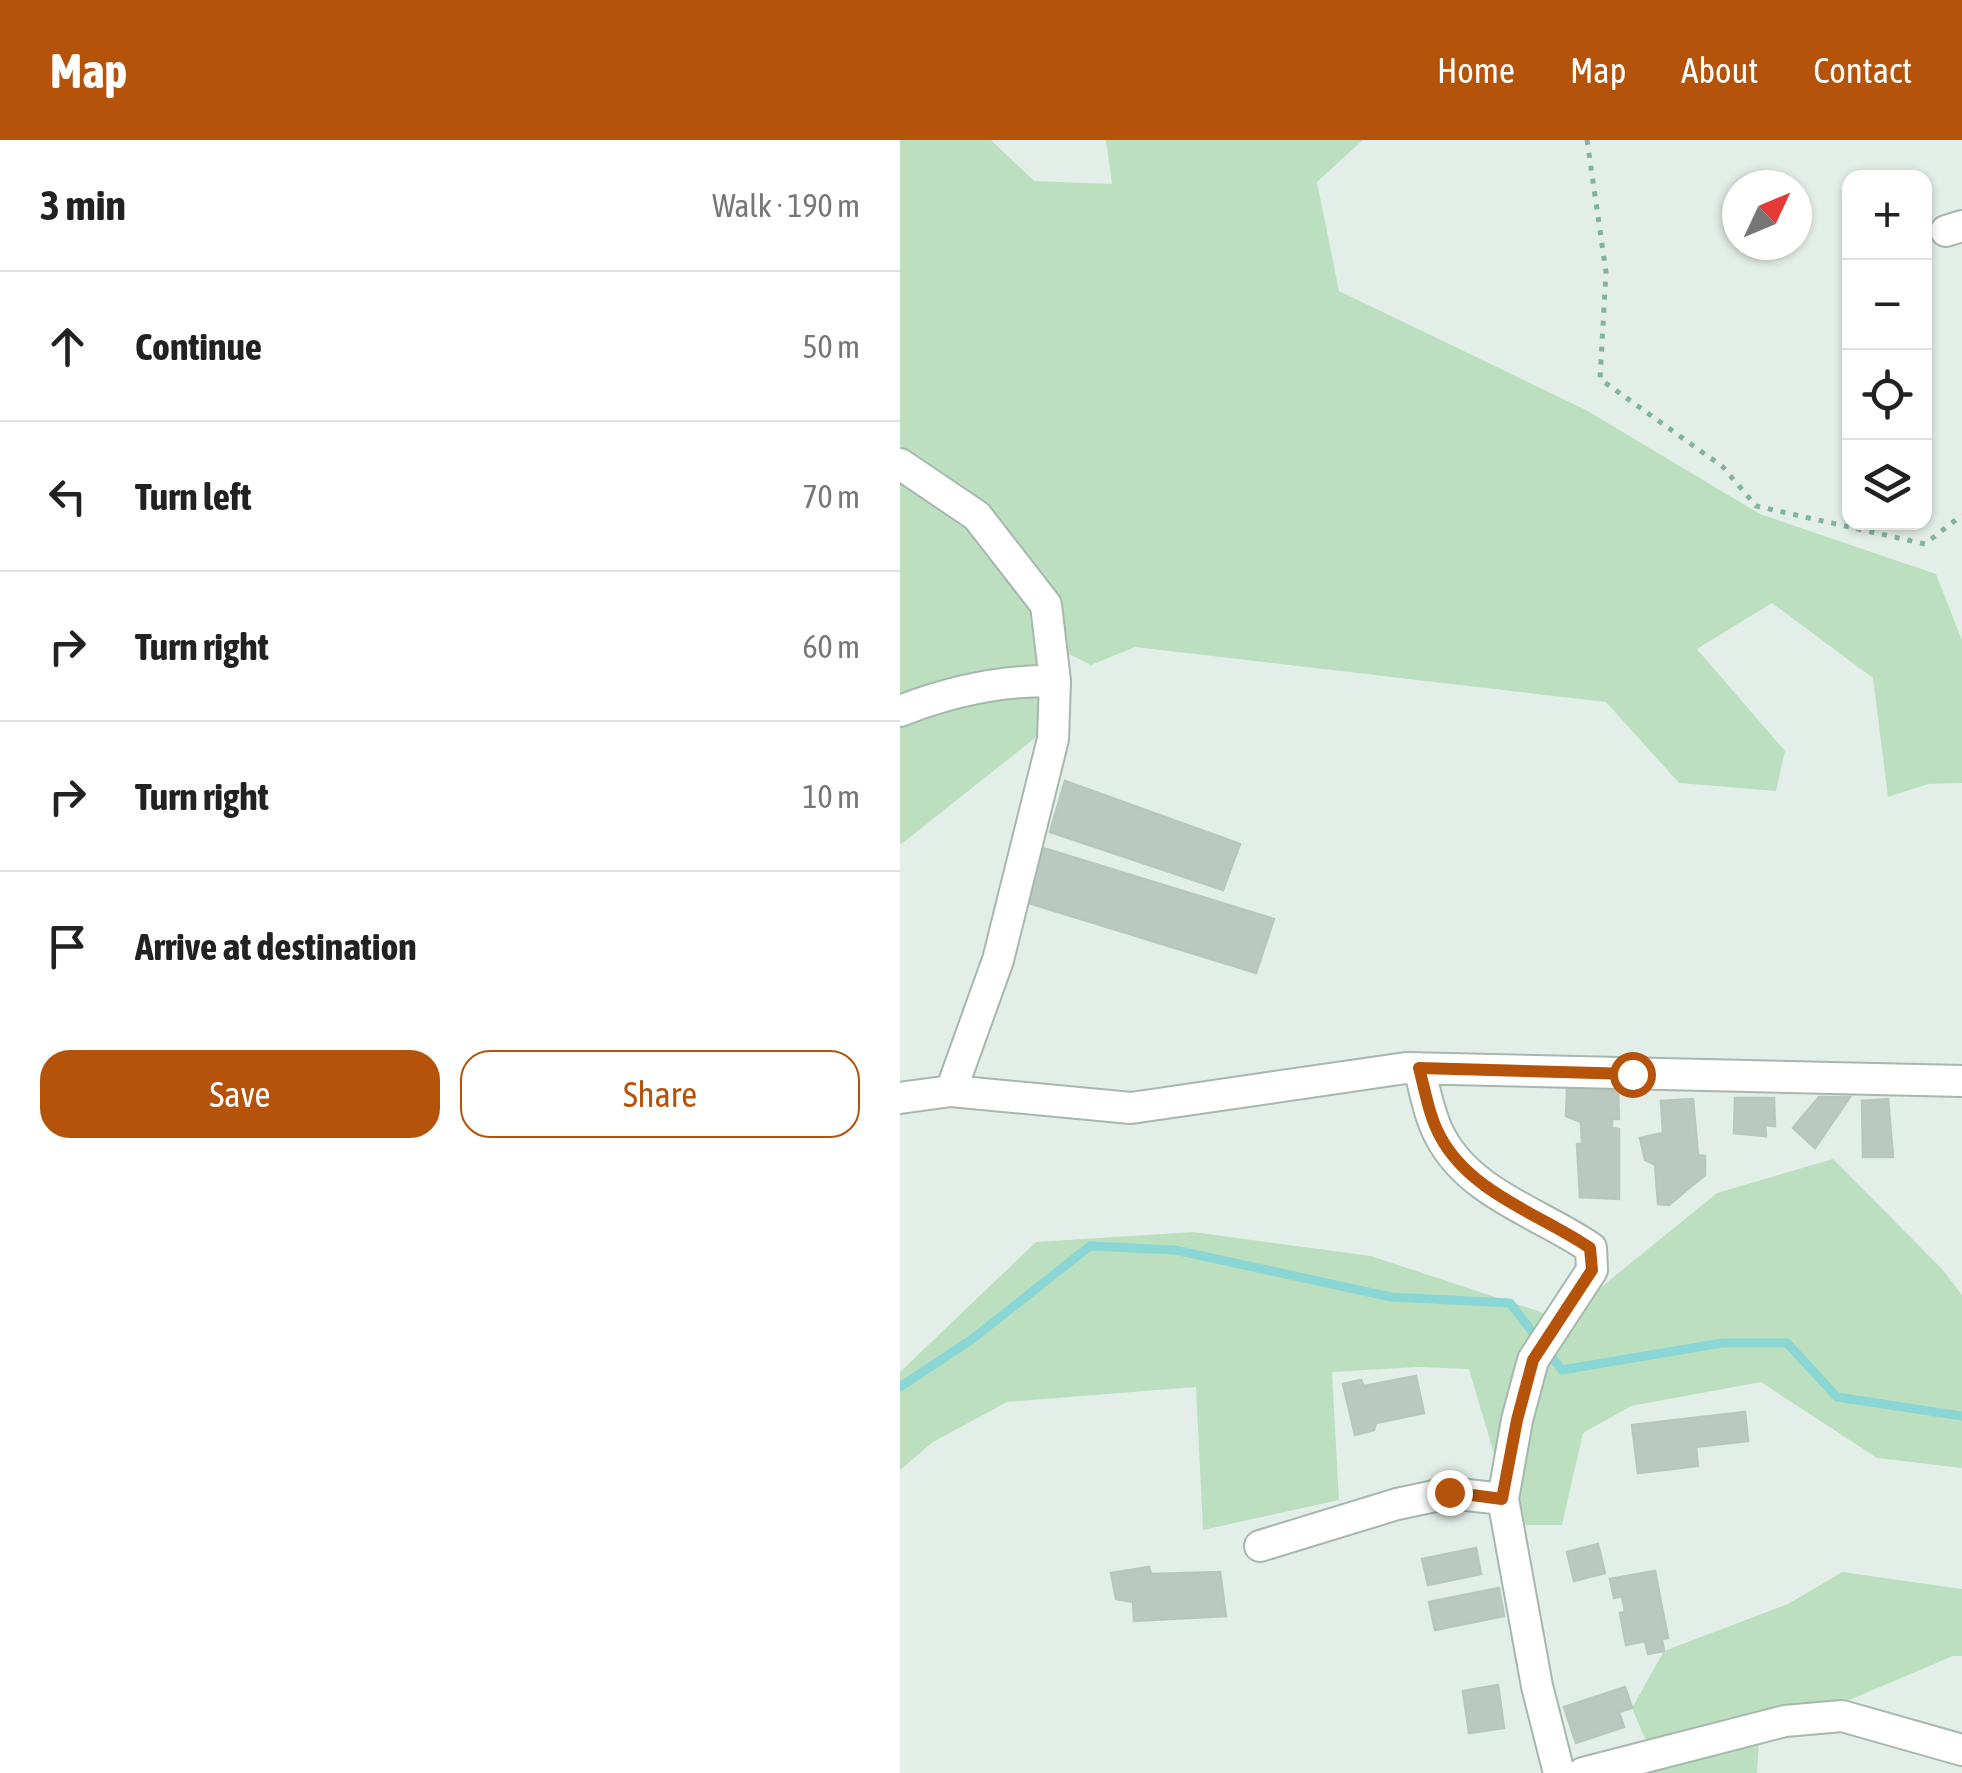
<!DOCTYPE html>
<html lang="en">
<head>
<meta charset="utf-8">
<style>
	:root { --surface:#fff; --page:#f2f2f2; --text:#222; --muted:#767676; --line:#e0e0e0; --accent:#b45309 }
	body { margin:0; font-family:"Asap Condensed",sans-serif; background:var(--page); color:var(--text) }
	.controls { position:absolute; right:30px; top:30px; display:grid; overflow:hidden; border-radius:20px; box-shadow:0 2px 8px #0004 }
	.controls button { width:90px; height:90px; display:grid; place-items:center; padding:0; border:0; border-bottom:2px solid var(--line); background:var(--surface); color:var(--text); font:50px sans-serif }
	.compass { position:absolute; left:822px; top:30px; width:90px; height:90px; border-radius:50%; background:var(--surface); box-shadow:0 2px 8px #0004; rotate:46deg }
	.stop { position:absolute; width:30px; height:30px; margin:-22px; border:8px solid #b45309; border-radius:50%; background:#fff }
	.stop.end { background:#b45309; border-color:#fff; box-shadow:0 2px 10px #0008 }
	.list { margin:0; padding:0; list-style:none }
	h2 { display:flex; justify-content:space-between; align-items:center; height:130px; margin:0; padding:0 40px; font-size:42px }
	h2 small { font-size:32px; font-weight:400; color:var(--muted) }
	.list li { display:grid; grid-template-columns:65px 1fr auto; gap:30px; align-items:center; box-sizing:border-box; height:150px; padding:0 40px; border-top:2px solid var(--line) }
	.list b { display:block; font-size:38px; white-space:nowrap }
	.list em { font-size:32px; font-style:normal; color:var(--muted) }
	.actions { display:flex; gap:20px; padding:30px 40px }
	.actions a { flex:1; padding:22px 0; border:2px solid var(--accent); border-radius:30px; text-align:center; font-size:35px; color:var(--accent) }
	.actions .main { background:var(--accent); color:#fff }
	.icon { flex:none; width:55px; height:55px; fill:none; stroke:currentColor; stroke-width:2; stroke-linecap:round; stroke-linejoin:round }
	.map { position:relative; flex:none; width:1062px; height:1633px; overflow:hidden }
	header { display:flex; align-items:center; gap:60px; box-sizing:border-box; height:140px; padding:0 50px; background:var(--accent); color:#fff }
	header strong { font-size:48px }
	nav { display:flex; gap:55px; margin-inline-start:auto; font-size:35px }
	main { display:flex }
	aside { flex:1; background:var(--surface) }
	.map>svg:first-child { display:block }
</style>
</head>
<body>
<header>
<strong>Map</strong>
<nav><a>Home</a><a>Map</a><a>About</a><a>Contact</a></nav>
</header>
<main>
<aside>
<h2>3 min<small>Walk · 190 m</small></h2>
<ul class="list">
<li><svg class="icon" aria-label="ahead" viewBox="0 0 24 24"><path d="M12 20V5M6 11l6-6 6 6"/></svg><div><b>Continue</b></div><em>50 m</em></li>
<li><svg class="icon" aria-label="left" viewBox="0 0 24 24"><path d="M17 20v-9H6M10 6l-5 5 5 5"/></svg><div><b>Turn left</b></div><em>70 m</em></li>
<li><svg class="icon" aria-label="right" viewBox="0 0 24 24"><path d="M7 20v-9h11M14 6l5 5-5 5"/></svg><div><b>Turn right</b></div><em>60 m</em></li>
<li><svg class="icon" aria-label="right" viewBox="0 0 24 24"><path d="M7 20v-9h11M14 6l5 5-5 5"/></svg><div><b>Turn right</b></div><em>10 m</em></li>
<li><svg class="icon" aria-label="arrive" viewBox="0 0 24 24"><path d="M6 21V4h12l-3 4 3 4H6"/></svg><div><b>Arrive at destination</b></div></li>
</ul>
<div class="actions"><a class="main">Save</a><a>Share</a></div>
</aside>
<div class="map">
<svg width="1062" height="1633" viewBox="0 0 1062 1633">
	<rect width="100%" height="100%" fill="#e4eee8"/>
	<!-- green -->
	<path fill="#bce0bf" d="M0 0H91L134 41 212 44 206 0H463L417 42 439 151 686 270 860 374 1036 434 1062 500V643L1028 644 988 657 973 538 872 463 797 509 885 611 876 651 779 643 706 562 235 507 191 525 141 500 144 591 0 705V335L20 321 0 305Z
		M933 1019 1043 1130 1062 1155V1328L977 1318 861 1242 731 1266 683 1293 662 1385H608L601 1310 594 1314 569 1229 518 1227 432 1232 439 1360 303 1390 296 1247 107 1262 33 1302 0 1330V1232L136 1102 293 1092 471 1116 662 1179 817 1053Z
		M942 1432 1062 1449V1516H1053L935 1566 747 1603 732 1568 764 1511 888 1464Z
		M859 1600 857 1633H743Z"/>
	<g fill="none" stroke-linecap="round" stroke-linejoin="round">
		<!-- stream -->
		<path stroke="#89d6d4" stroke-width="9" d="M0 1247 71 1200 190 1106 275 1110 491 1157 610 1163 662 1230 822 1203H887L937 1257 1062 1276"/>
	</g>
	<!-- building -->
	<path fill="#b9c9c0" stroke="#b6c8bd" stroke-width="2.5" d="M165 641 340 704 323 750 150 692Z
		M143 708 374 779 356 833 125 762Z
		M667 949H718L719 979H712V988L719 989V1059L680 1057 677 1004H682L681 982 666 976Z
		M919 957H950L915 1008 893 988Z
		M835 958H874L875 986 865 985 866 996 834 993Z
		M793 959 798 1015 805 1016V1035L769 1065 758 1064 755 1025 745 1020 740 998 763 993 761 961Z
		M988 959 993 1017H963L962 961Z
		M516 1236 524 1273 476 1283 474 1290 455 1295 443 1244 461 1240 464 1246Z
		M845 1272 848 1301 796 1307 798 1326 738 1333 732 1285Z
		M698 1404 705 1433 674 1441 667 1412Z
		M576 1408 581 1434 528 1445 522 1419Z
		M249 1427 251 1434 320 1432 326 1476 234 1481 233 1462 216 1459 211 1433Z
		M755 1431 768 1498 762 1499 764 1511 748 1514 745 1501 726 1505 720 1473 725 1472 722 1456 714 1458 710 1439Z
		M599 1448 604 1476 535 1490 529 1462Z
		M598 1545 604 1588 569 1593 563 1551Z
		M725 1547 732 1568 719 1572 724 1587 676 1603 664 1567Z"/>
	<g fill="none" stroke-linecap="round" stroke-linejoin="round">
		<!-- minor casing -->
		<g stroke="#a6b7ae" stroke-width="34">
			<path id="minor" d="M1046 91 1062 86
				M0 324 77 376 146 465 155 541 153 599 98 820 51 951
				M0 571C51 551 100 540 155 541
				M519 928C525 950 529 976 540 996 570 1054 640 1073 691 1108L692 1130 633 1220 617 1280 603 1359 637 1546 659 1633
				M0 958 51 951 231 968 506 928 1062 941
				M360 1406 497 1364 549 1353 603 1359
				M683 1633 885 1581 942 1576 1062 1610"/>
		</g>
		<!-- path -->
		<path stroke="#82b39c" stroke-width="5" stroke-dasharray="5 8" stroke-linecap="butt" d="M687 0 706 132 700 239 823 327 856 366 1025 404 1062 375"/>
		<!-- minor -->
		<use href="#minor" stroke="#fff" stroke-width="30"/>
	</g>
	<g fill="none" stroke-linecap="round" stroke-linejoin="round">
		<!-- route -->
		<path stroke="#b45309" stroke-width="12" d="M549 1352 602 1359 617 1280 633 1220 692 1130 690 1108C640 1074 570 1053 540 996 529 976 525 950 519 928L732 934"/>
	</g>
</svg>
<div class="controls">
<button>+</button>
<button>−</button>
<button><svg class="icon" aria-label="locate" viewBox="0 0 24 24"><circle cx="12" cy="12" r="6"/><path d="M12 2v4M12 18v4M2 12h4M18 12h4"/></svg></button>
<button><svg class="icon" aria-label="layers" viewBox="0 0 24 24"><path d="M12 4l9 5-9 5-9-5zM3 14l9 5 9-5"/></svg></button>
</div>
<svg class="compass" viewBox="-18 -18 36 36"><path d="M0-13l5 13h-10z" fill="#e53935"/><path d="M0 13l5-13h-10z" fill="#767676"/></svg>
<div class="stop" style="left:732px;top:934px"></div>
<div class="stop end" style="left:549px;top:1352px"></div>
</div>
</main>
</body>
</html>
